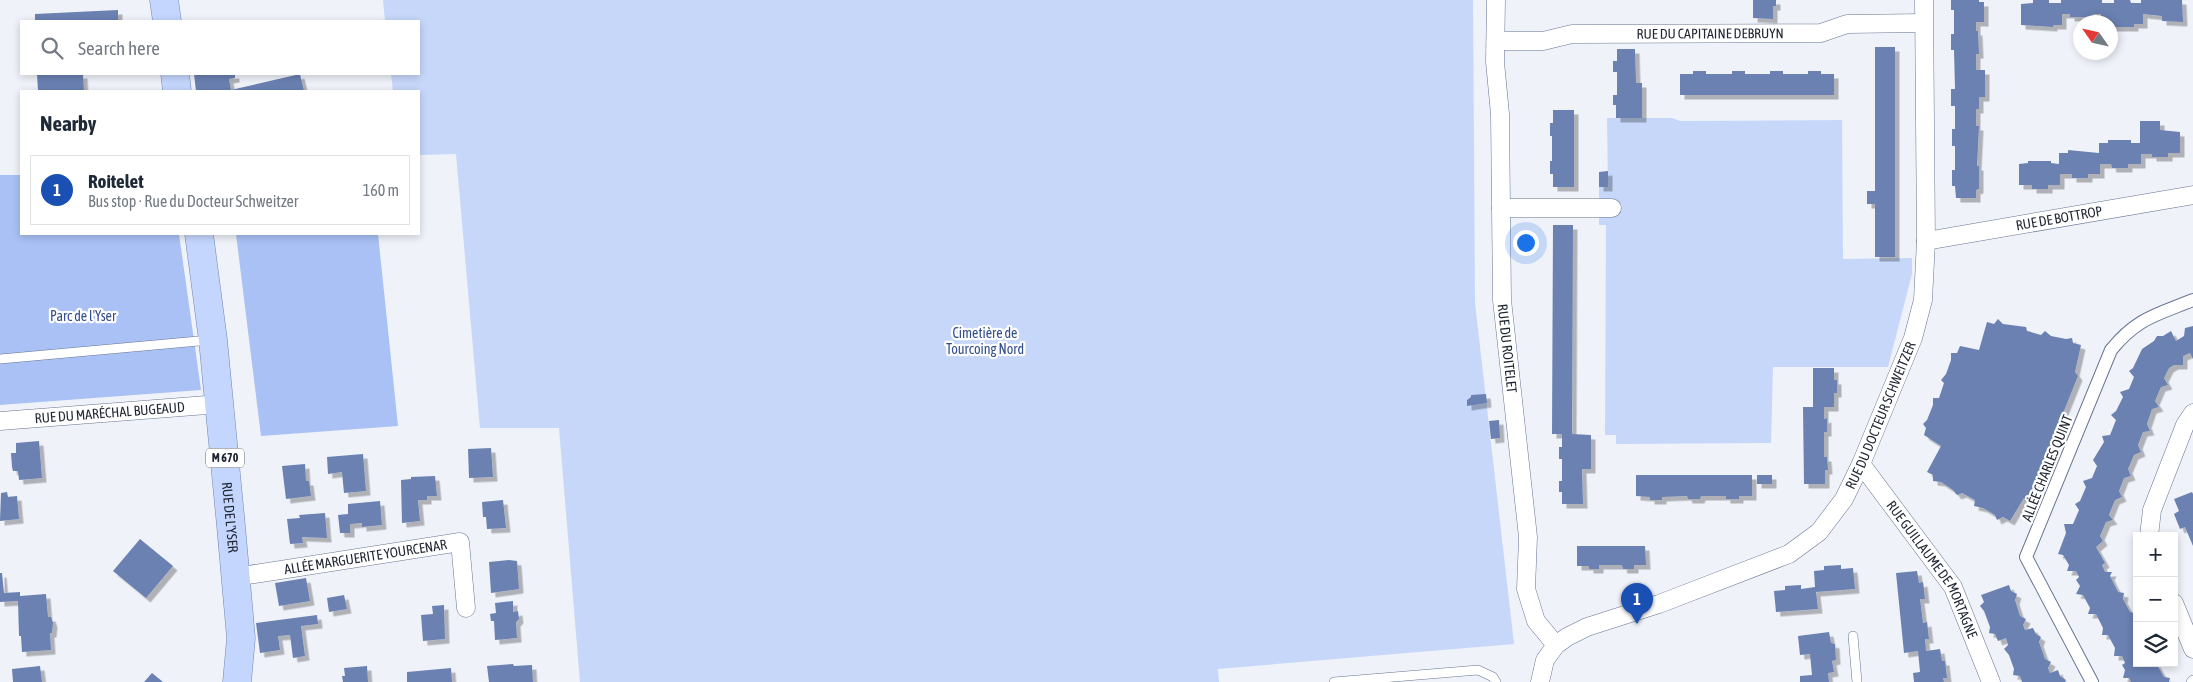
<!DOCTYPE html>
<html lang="en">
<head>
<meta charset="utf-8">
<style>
	:root { --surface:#fff; --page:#f6f6f7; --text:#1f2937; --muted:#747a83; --line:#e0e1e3; --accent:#3e6adb }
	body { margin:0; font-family:"Asap Condensed",sans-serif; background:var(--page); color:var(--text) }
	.controls { position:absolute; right:15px; bottom:15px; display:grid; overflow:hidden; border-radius:0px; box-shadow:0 2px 8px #0003 }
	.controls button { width:45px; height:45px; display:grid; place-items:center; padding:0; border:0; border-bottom:1px solid var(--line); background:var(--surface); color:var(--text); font:25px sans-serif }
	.compass { position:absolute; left:2073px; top:15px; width:45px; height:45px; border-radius:50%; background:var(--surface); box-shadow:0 2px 8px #0003; rotate:304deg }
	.you { position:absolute; left:1525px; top:242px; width:18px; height:18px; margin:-12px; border:4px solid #fff; border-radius:50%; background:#1a73e8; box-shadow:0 0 0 8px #1a73e833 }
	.badge { display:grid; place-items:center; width:32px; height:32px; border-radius:50%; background:var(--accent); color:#fff; font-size:16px; font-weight:700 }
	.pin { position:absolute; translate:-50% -41px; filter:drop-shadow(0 1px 2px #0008) }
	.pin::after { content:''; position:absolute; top:26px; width:18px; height:15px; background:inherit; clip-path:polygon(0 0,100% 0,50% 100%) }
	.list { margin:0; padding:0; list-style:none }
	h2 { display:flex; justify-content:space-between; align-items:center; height:65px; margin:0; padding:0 20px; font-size:21px }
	h2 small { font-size:16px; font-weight:400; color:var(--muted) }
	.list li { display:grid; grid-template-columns:32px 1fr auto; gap:15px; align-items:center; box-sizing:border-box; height:70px; margin:0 10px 10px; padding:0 10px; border:1px solid var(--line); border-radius:0px }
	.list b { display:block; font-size:19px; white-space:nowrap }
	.list p { margin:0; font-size:16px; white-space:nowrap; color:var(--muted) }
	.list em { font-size:16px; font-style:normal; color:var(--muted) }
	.icon { flex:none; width:28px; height:28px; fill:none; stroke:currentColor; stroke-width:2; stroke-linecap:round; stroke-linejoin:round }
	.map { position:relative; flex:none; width:2193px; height:682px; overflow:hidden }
	.search { position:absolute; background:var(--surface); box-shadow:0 2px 8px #0003; left:20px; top:20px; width:400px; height:55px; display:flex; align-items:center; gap:12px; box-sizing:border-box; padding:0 18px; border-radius:0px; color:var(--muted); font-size:19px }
	.panel { position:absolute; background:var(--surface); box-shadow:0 2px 8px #0003; left:20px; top:90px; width:400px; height:145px; border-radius:0px }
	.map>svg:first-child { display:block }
</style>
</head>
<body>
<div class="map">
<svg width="2193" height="682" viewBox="0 0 2193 682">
	<defs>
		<filter id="shadow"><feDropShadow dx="4.5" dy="4.5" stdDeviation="0" flood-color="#0004"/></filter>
	</defs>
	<rect width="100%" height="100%" fill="#eff2f9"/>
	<!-- green -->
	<path fill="#c6d7fa" d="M383 0H1473L1475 303 1514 644 1218 669 1219 682H580L559 428H480L456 154 419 155V91H393L391 74H419V21H385Z
		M1607 118H1672L1680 121 1842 120 1843 259 1912 258V274L1888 367H1773L1771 443 1616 444V435H1605L1606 225H1599V187H1608Z"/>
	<!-- forest -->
	<path fill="#a9c1f5" d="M0 175H21V234H179L201 390 0 405Z
		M236 234H378L398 426 261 436Z"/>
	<!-- building -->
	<path fill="#6b81b1" filter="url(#shadow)" d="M1753 0H1776V6H1773V19L1753 18Z
		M1951 0H1979V2H1984V22H1976V31H1978L1979 54H1976V70H1985V97H1979V109H1976V126H1979L1977 166H1979V189L1976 190V198H1956L1955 186H1952V170H1955V146H1952V129H1955V106H1951V89H1955L1954 50H1951V34H1954V10H1951Z
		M2033 0H2049V3H2061V0H2102V3H2114V0H2130L2131 3H2141V0H2182L2183 22 2162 21V16L2143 14V24H2134V27H2110V22H2101V14H2093V17H2070V14H2062V25H2053V27L2021 25V4L2033 3Z
		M118 10V21H35V14Z
		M1875 47H1895V257H1875V204H1867V191H1875Z
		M1617 49H1635L1636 83H1642V118H1616V105H1613V95H1617V72H1613V61H1617Z
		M1693 71H1706V74H1732V71H1745V74H1770V71H1783V74H1808V71H1821V74H1834V95H1680V74H1693Z
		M37 74H83L84 91H38Z
		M194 74H235V78L229 79 231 90 300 74 304 91H196Z
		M1553 110H1574V187H1553V174H1550V161H1552V136H1550V123H1553Z
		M2140 121H2160V130L2180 132V153H2168V157H2152V154H2141V164H2128V168H2112L2111 164H2100V174H2088V178H2072V174H2060V185H2048V189H2032V185H2019V164L2028 163V161H2051V163L2059 164V153H2068V150L2099 153V143H2108V140H2131V143H2140Z
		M1608 171V187H1599V172Z
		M1553 225H1573L1572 434 1591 435V469H1582L1583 504H1562V492H1559V481H1562V459H1559V447H1562V434H1552Z
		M1998 319 2003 324 2026 327 2027 331 2041 335 2045 331 2051 336 2066 339 2072 338 2073 343 2081 345 2075 372 2078 376 2029 498H2024L2010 521 2003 517 1997 520 1995 515 1983 508 1974 506 1975 500 1962 493 1957 495 1953 490 1941 482 1933 481V475L1927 472 1941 446 1924 435 1926 428 1923 424 1927 420 1933 405V398H1939L1944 383 1941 380 1946 374 1951 360V353H1957L1960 346 1979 350 1987 322 1994 324Z
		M2193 326V359L2190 353 2183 356V365H2174L2169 368 2164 378 2168 385 2161 387 2155 401 2159 407 2152 409 2147 424 2150 431 2143 432 2138 445 2141 452 2134 455 2128 469 2131 476 2124 478 2119 491 2122 497 2115 500 2109 515 2113 520 2106 522 2100 536 2103 541 2096 547 2105 563 2102 565 2105 572H2112L2110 576 2118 592 2124 593 2123 599 2130 612 2137 614V663H2156L2164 677 2170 678 2169 682H2131L2129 678H2123L2125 670 2122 665 2125 663 2122 656H2114L2115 648 2108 635H2102L2103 628 2096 614H2088L2090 608 2083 595 2076 594 2080 586 2076 580 2079 577 2076 571H2067L2069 565 2063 555 2058 554 2066 533 2064 524H2073L2079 510 2075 504 2080 501 2086 487 2083 481 2092 478 2097 466 2093 460 2104 442 2102 436 2110 435 2116 420 2111 415 2116 411 2123 397 2120 392 2129 389 2134 377 2129 371 2133 368 2142 349 2154 341 2157 336H2163L2171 331 2176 341 2184 336 2185 328Z
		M1813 368H1834V380H1837V393H1834V407H1824V419L1827 418V432H1824V457H1827L1828 470H1825V484H1804L1803 407H1813Z
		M1486 394 1487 403 1467 406V400L1471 397V395Z
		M1499 420 1500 438 1491 439 1489 421Z
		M39 441 42 478 19 480 18 471H13L12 467 11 453H16V443Z
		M491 448 493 477 469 478 468 449Z
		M363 454 366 491 344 493 342 472 328 474 327 457Z
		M305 464 306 481H309L311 496 286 499 282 466Z
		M1636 475H1752V496H1739V499H1726V496H1701L1700 499H1688L1687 496 1662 497V500H1650V497L1636 496Z
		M1757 475H1772V484H1757Z
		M435 476 437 496H427V500H418L420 521 402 523 401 480 411 479V477Z
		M7 492 8 497 17 496 19 519 0 521 1 493Z
		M2192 492 2193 494V546L2185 527 2180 529 2174 514 2179 511 2174 499Z
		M503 500 506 528 487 529 486 517H483L482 502Z
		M380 501 382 525 362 527V523L350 524V533H340L338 515 348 514V504Z
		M325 513 327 538 302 537 303 543 290 544 287 519 300 518 299 515Z
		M140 539 173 566 146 598 113 571Z
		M1577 546H1645L1646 565H1634V569H1623L1622 565H1599V569H1589V566H1577Z
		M509 560 517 561 519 589 491 593 489 562Z
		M1841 565V569L1853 568 1855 589 1816 592 1818 609 1776 612 1774 591 1785 590V586L1801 585V589L1815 587 1814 571 1824 570V566Z
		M1917 571 1919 583 1923 582 1925 599H1920L1923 623 1927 622 1929 639H1925L1926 651 1940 649 1942 661H1945L1947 678H1943L1944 682H1914L1913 673 1920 672 1918 651 1904 653 1896 573Z
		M0 573H2L4 593 20 592V596L46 594 48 617H51L53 623 52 633H50L51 650 22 652 21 636H19L18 601 0 602Z
		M306 578 310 601 279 606 275 583Z
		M2009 585 2011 591 2017 594 2015 600 2020 616 2026 619 2023 625 2025 630 2033 628 2036 634 2041 637 2039 642 2045 659 2051 662 2048 668 2050 673 2058 670 2060 676 2066 680 2065 682H2022L2020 676 2013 675 2014 669 2009 655 2004 649 2008 645 2006 638 1998 641 1995 634 1989 633 1990 627 1984 611 1980 606 1984 602 1981 595Z
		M344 595 347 609 329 612 327 598Z
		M513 601V612L518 611 519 619 516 622 517 638 495 640 494 621H491L490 614 496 613 495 603Z
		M444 605 445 639 423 641 421 615 433 614 432 606Z
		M317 615 318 624 301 626 305 656 293 658 290 635 278 636 280 650 260 653 256 623Z
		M1829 632 1831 643 1835 644 1836 660 1832 661 1834 672 1828 673 1829 682H1800V676L1812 675 1810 654 1800 655 1798 636Z
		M513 664 514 666 532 665 533 682H489L487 666Z
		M40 666 42 682H13L12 669Z
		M367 666 368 682H343L342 676H345L344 668Z
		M451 668 452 682H407V672Z
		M152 673 163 682H144Z"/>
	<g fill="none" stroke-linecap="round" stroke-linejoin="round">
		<!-- service casing -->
		<g stroke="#677593" stroke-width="10">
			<path id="service" d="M0 359 210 340
				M1853 636 1857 682
				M1334 682 1478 670 1493 677 1496 682
				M2191 682 2193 680"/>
		</g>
		<!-- pedestrian casing -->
		<g stroke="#677593" stroke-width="14">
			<path id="pedestrian" d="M2092 682 2026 557 2111 350C2137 318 2156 315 2193 300"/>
		</g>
		<!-- minor casing -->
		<g stroke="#677593" stroke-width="19">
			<g id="minor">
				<path id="s1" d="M1496 0 1495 62 1500 114 1502 300 1528 537 1526 589 1536 621 1556 645"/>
				<path id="s2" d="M1496 41H1543L1572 34 1821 33 1847 24 1923 23"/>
				<path d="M1501 208H1612"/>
				<path id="s3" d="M1926 241 2193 195"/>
				<path id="s4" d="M0 421 220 404"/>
				<path id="s5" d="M1861 464 1953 587 1991 682"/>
				<path d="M2149 536 2152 510 2185 425 2193 413"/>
				<path id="s6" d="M235 577 460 542 466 608"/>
				<path d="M2174 603 2193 649"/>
				<path id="s7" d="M1540 682 1545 660 1556 645 1567 637 1587 627 1659 604 1789 554 1819 532 1844 499 1861 464 1913 338 1923 300 1926 241 1924 0"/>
			</g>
		</g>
		<!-- primary casing -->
		<g stroke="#7186b5" stroke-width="29">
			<g id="primary">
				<path d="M164 0 167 21"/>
				<path d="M175 74 177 91"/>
				<path id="s8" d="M199 234 213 340 231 526 241 638 237 682"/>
			</g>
		</g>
		<!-- service -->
		<use href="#service" stroke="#fff" stroke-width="9"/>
		<!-- pedestrian -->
		<use href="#pedestrian" stroke="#fff" stroke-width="12"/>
		<!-- minor -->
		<use href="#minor" stroke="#fff" stroke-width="18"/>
		<!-- primary -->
		<use href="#primary" stroke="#c4d6fd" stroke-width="28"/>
	</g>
	<g text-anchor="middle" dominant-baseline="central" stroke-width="4.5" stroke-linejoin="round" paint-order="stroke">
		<!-- shield labels -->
		<rect fill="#fff" stroke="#626670" stroke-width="1" x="206" y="448.5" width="38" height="19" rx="4"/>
		<g font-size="12" font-weight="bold" fill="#1f2532">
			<text x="225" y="458">M 670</text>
		</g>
		<!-- street labels -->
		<g font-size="14" fill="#1f2532" stroke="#fff">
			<text stroke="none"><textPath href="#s2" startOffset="215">RUE DU CAPITAINE DEBRUYN</textPath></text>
			<text stroke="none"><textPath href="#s3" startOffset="135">RUE DE BOTTROP</textPath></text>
			<text stroke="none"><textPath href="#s1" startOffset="349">RUE DU ROITELET</textPath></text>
			<text stroke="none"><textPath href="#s4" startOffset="110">RUE DU MARÉCHAL BUGEAUD</textPath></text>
			<text stroke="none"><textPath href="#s7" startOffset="462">RUE DU DOCTEUR SCHWEITZER</textPath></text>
			<text transform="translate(2047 468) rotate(-68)">ALLÉE CHARLES QUINT</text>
			<text stroke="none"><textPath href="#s8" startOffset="285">RUE DE L'YSER</textPath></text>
			<text stroke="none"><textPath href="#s6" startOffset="132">ALLÉE MARGUERITE YOURCENAR</textPath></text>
			<text stroke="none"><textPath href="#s5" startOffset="128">RUE GUILLAUME DE MORTAGNE</textPath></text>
		</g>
		<!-- park labels -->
		<g font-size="14" fill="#334e8c" stroke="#fff">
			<text x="83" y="316">Parc de l'Yser</text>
			<text x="985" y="333">Cimetière de<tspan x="985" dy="16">Tourcoing Nord</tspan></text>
		</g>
	</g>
</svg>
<div class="controls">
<button>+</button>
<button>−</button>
<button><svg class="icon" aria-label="layers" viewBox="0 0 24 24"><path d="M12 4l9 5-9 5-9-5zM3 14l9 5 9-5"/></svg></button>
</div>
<svg class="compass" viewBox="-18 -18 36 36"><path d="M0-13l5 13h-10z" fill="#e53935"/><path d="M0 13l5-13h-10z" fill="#747a83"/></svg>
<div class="you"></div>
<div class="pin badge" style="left:1637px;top:624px;background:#1a4fb4">1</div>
<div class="search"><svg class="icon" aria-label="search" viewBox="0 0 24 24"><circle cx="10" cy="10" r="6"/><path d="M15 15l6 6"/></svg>Search here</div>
<section class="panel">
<h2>Nearby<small></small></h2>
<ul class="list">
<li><span class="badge" style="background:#1a4fb4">1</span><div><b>Roitelet</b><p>Bus stop · Rue du Docteur Schweitzer</p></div><em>160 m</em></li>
</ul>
</section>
</div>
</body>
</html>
